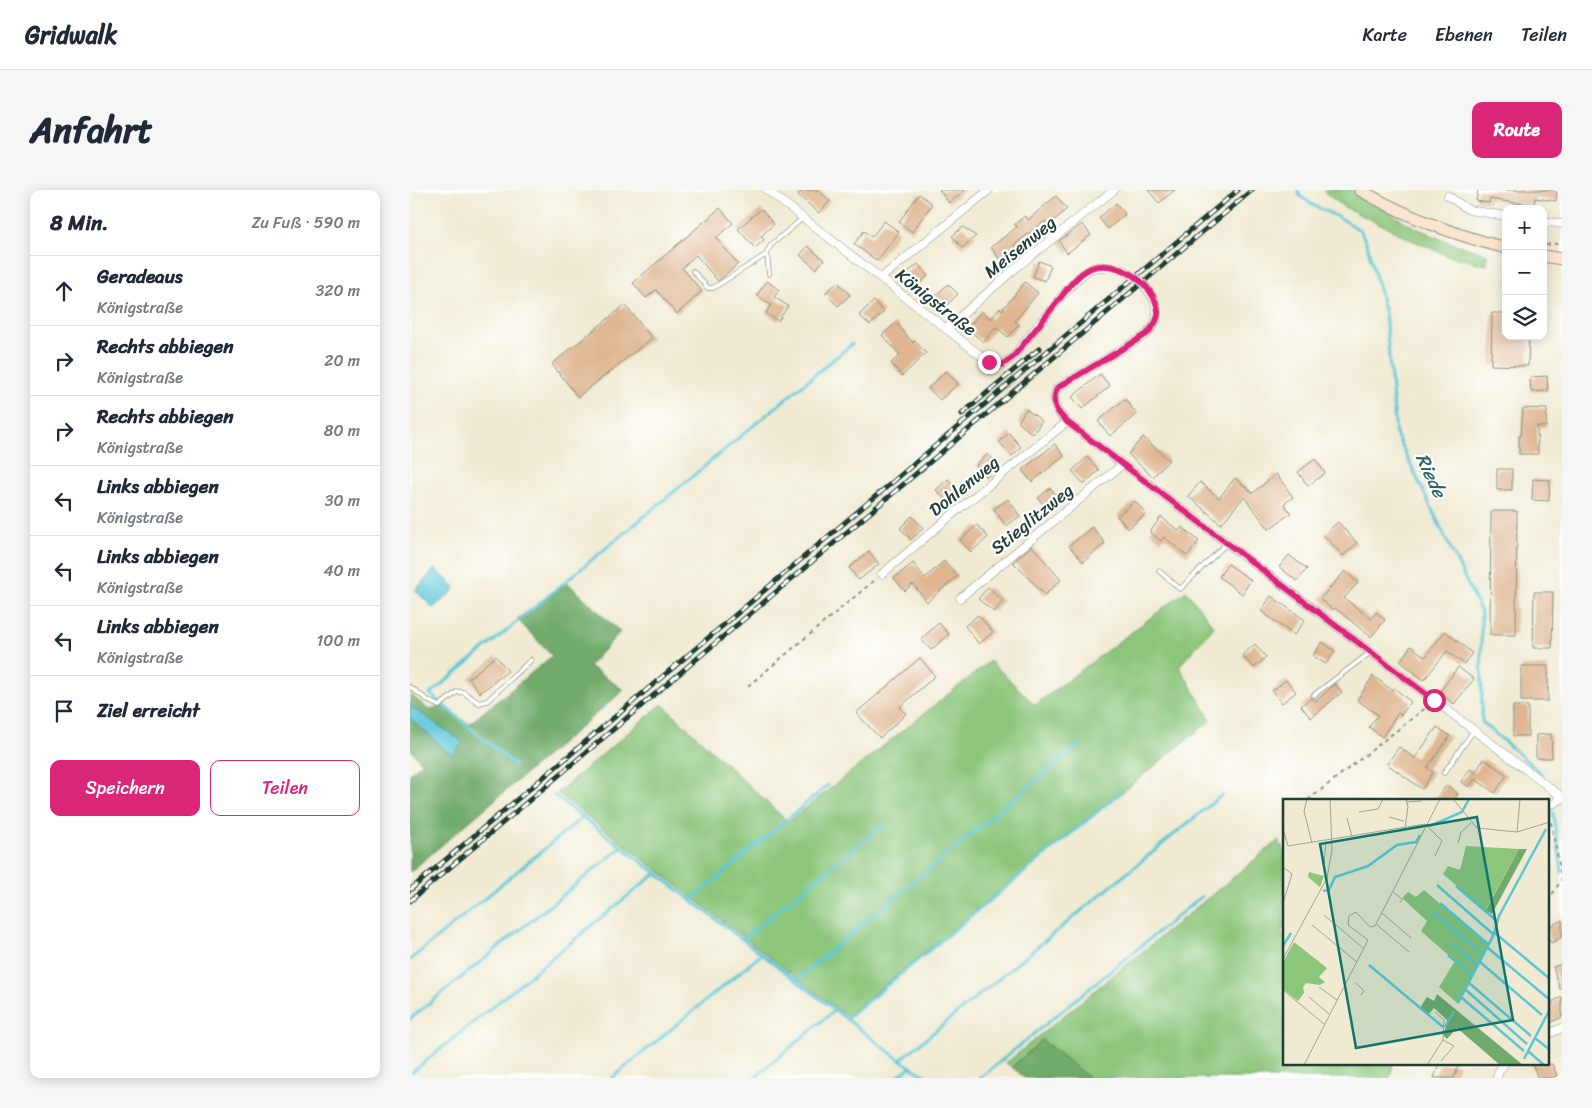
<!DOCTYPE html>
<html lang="de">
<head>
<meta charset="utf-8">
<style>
	:root { --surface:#fff; --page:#f6f6f7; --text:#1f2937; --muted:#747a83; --line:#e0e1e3; --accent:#db2777 }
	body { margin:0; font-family:Sriracha,sans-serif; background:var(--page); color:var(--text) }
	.controls { position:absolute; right:15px; top:15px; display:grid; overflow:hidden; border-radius:10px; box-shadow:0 2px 12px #0003 }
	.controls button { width:45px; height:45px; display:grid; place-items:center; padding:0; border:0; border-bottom:1px solid var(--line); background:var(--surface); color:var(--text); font:25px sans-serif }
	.stop { position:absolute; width:15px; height:15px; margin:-11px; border:4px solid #db2777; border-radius:50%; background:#fff }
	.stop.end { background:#db2777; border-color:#fff; box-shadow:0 1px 5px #0008 }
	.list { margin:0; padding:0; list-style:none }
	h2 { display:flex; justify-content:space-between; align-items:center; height:65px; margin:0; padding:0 20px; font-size:21px }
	h2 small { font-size:16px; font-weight:400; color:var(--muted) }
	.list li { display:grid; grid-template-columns:32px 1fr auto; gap:15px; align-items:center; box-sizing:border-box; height:70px; padding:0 20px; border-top:1px solid var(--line) }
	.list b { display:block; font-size:19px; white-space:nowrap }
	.list p { margin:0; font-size:16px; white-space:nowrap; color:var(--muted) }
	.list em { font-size:16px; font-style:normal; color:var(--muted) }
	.actions { display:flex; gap:10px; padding:15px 20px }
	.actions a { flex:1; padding:11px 0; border:1px solid var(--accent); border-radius:10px; text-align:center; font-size:18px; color:var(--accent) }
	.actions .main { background:var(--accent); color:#fff }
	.icon { flex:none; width:28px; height:28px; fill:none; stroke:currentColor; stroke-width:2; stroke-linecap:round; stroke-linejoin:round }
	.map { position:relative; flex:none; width:1152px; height:888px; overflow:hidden; border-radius:10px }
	header { display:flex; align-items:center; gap:30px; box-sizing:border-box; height:70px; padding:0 25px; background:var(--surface); border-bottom:1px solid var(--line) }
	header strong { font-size:24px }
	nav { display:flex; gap:28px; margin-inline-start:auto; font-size:18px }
	.intro { display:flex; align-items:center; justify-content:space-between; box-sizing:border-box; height:120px; padding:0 30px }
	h1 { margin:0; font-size:35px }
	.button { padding:12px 22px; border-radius:10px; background:var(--accent); color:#fff; font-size:18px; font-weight:700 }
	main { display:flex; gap:30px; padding:0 30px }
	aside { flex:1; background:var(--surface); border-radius:10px; box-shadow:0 2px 12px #0003 }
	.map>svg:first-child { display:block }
</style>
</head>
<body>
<header>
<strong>Gridwalk</strong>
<nav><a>Karte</a><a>Ebenen</a><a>Teilen</a></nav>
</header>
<div class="intro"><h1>Anfahrt</h1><a class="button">Route</a></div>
<main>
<aside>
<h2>8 Min.<small>Zu Fuß · 590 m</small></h2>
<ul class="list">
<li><svg class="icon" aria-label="ahead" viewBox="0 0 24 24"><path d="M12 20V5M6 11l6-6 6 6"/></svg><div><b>Geradeaus</b><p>Königstraße</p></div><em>320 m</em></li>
<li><svg class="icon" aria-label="right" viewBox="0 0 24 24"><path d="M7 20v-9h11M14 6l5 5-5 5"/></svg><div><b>Rechts abbiegen</b><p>Königstraße</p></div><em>20 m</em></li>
<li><svg class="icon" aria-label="right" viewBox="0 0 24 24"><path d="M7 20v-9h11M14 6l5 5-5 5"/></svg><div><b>Rechts abbiegen</b><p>Königstraße</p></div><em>80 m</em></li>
<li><svg class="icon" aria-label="left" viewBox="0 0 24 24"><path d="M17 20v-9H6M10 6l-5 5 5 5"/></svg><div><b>Links abbiegen</b><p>Königstraße</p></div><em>30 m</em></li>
<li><svg class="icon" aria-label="left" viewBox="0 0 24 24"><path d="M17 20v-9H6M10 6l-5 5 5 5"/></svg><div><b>Links abbiegen</b><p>Königstraße</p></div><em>40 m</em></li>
<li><svg class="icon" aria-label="left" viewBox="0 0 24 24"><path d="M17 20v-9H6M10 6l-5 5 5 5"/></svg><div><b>Links abbiegen</b><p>Königstraße</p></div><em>100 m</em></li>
<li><svg class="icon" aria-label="arrive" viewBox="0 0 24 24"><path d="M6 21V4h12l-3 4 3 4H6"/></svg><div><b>Ziel erreicht</b></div></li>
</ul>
<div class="actions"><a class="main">Speichern</a><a>Teilen</a></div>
</aside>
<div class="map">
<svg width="1152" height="888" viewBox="0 0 1152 888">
	<rect width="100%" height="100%" fill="#fff"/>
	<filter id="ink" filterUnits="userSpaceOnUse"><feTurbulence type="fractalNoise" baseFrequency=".02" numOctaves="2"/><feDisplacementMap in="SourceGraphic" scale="10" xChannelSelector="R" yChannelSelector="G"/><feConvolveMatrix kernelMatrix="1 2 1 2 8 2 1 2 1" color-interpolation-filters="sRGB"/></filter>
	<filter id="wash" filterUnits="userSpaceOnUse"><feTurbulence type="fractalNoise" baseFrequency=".0096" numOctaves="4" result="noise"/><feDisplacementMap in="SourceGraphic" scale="20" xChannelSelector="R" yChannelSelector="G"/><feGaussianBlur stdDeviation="1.12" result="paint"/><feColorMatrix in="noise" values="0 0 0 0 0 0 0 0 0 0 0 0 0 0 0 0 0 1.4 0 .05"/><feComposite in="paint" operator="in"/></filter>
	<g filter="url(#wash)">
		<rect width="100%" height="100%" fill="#f0ead2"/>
		<!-- green -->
		<path fill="#8cc67b" stroke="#568258" d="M915 0H942L1000 35 1035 51 1077 64V75L1038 66 995 47 981 39 934 17 914 2Z
			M776 401 804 437 769 476 801 530 436 826 147 603 252 514 378 632 580 471 625 515Z
			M869 650V654L874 658V738L871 743 874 745V874H983L980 888H679L632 850 602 877 596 873Z"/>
		<!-- forest -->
		<path fill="#71ab6b" stroke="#487450" d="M158 393 210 442 179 476 214 500 0 682V583L12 573 0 559V504L19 520 31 515 59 534 142 466 107 429Z
			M632 850 679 888H615L602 877Z"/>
		<!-- water -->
		<path fill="#5dc7d8" stroke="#3e8286" d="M25 379 45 397 42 402 23 418 5 400Z
			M0 516 53 552 42 565 0 528Z"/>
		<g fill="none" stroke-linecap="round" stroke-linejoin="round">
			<!-- stream -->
			<path stroke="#5dc7d8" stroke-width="3" d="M888 0 890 6 903 15 932 29 950 40 957 54 975 123 986 244 1071 422 1072 532 1133 585
				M105 575 20 504 442 154
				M144 605 490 870 519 888
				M1143 622 1152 682
				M281 710 418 595
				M333 749 473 635
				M0 770 173 627
				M386 790 671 553
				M0 829 212 657
				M436 829 710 603
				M490 870 812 605
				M0 884 246 683
				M202 888 352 764
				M344 888 425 820
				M486 888 500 877
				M570 888 792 706"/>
		</g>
		<g id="blocks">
			<!-- building -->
			<path fill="#dfb691" d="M393 0H408L420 11 409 23 388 5Z
				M529 0H555L539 13Z
				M738 0H765L749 13Z
				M1068 0H1147L1146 11 1125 8 1124 14 1105 13 1080 9 1079 13 1066 11Z
				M509 4 522 14 502 42 489 32Z
				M646 6 657 19 639 35 635 31 604 55 606 58 590 70 581 57 607 37 605 34 615 26 618 30Z
				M706 13 715 24 698 39 689 28Z
				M310 18 323 33 306 48 328 74 308 91 286 65 272 78 292 101 267 124 246 100 236 108 223 93Z
				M351 19 364 34 351 46 354 50 345 58 328 39Z
				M474 31 489 42 467 71 444 54 454 41 462 47Z
				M672 34 681 45 657 63 649 51Z
				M553 37 566 46 552 58 542 46Z
				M398 56 414 70 406 79 390 65Z
				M629 71 641 76 635 91 623 87Z
				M508 74 518 86 503 99 492 87Z
				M357 91 369 100 364 107 378 116 368 131 356 123 361 115 347 105Z
				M428 92 440 105 428 116 415 103Z
				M615 92 628 103 605 131 609 134 598 147 586 137 574 152 557 139 571 121 581 129 590 118 592 120Z
				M538 94 548 104 531 121 520 111Z
				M464 111 474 122 460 135 449 125Z
				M215 115 242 148 168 207 142 174Z
				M1082 123H1096V146H1119L1118 176 1081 175Z
				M486 133 503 153 505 151 516 163 492 186 481 173 490 165 472 145Z
				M536 181 548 194 530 210 518 198Z
				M690 184 700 196 672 219 662 207Z
				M1137 186 1138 201 1121 202 1120 187Z
				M715 209 727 224 700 246 688 231Z
				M1113 218 1137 219 1136 237 1127 236 1128 264H1109V246H1111Z
				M616 219 632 231 623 244 609 233V230Z
				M599 243 611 257 602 266 589 252Z
				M733 247 759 270 743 287 718 264Z
				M645 254 654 266 622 292 612 280Z
				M578 264 589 276 577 287 566 275Z
				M677 267 689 280 674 294 662 281Z
				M905 269 915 283 898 296 888 282Z
				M1087 279H1102V300H1087Z
				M866 284 883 307 874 314 881 323 859 339 834 307 811 334 778 306 790 292 809 308 825 288 843 303Z
				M538 289 552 306 541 316 526 300Z
				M1123 289 1140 290 1139 311 1122 310Z
				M640 298 650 310 638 321 628 308Z
				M598 309 610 326 596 336 584 319Z
				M725 311 736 324 718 339 707 326Z
				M1081 321H1107L1106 445H1080Z
				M502 326 513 338 501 350 490 338Z
				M751 327 769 341 772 337 789 351 777 366 754 347 751 351 740 342Z
				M928 332 947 353 933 366 914 345Z
				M567 335 578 347 561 362 550 350Z
				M682 337 695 353 673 372 659 356Z
				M622 356 651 390 635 405 603 372Z
				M459 361 469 374 449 390 439 378Z
				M879 365 897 379 887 391 869 377Z
				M534 371 548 386 517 412 503 394 495 401 484 388 503 373 515 388Z
				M818 374 841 390 832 404 809 387Z
				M935 381 948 393 934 408 961 429 966 422 975 430 961 447 925 418 923 420 910 409Z
				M578 397 593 411 584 422 568 409Z
				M1124 402H1143L1142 458H1123Z
				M861 406 895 430 884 445 851 421Z
				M568 425 583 442 569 454 555 436Z
				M529 433 539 444 521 460 511 449Z
				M1035 441 1062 463 1054 474 1037 461 1014 490 990 471 1001 456 1015 467Z
				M912 452 925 461 916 474 903 466Z
				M845 454 856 467 844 478 832 465Z
				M86 466 98 481 70 503 59 488Z
				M510 468 525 486 490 517 496 524 470 548 446 523Z
				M1111 476H1138V511H1111Z
				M1048 477 1064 489 1044 514 1029 503Z
				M963 486 982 500 984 498 1001 512 991 525 988 523 972 547 959 537 968 525 947 510Z
				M876 490 886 502 872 513 862 501Z
				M925 494 932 502 901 528 891 516 901 508 906 511Z
				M1103 516H1118V546H1103Z
				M1027 537 1040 546 1017 578 1023 582 1012 599 977 574 989 557 1005 568Z
				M1141 544 1142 568H1126V545Z
				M1074 569 1097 585 1085 603 1065 589 1059 597 1051 592 1060 579 1065 583Z
				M1037 595 1048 604 1044 610H1025Z
				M1152 730V747L1141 753 1138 747V737Z
				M1152 774V798L1150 799 1143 777Z
				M1152 807V827L1138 834V818L1143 815 1142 812Z
				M1029 874H1049L1044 888H1024Z
				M1122 874H1142L1147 886 1142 888H1128Z"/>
		</g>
	</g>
	<g filter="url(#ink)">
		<use href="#blocks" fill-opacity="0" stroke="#889483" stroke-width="1"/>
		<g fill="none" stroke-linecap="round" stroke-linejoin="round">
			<!-- lane casing -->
			<g stroke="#889483" stroke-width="5.5">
				<path id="lane" d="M283 81 298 98H303L357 64
					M359 84 357 63 361 55 393 28
					M749 381 770 399 817 353
					M0 497 19 511 29 516 47 502H53L69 513 77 511 121 470
					M904 505 961 462
					M1034 583 1064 540"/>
			</g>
			<!-- street casing -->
			<g stroke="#889483" stroke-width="9">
				<path id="street" d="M357 0 579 172 592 175 603 167C618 149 665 84 683 78 693 75 703 78 713 80
					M1038 6 1059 20 1096 26
					M1133 31 1152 34
					M471 88 579 0
					M744 109C749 126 748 131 737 144L647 198C641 215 645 220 657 232L1152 607
					M536 139 607 77 704 0
					M472 384 544 323 657 232
					M550 408 713 274
					M1138 616 1152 609
					M1138 844 1152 838
					M1087 888 1089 881 1094 874"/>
			</g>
			<!-- secondary casing -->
			<g stroke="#889483" stroke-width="13">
				<path id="secondary" d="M950 0C995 26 1045 45 1096 58
					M1133 66 1152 69"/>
			</g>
			<!-- path -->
			<path stroke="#889483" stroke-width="2" stroke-dasharray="4 4" stroke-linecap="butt" d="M1136 55 1152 53
				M338 496 466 389
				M898 610 1018 516
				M874 637V651
				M1138 711 1152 689 1139 623"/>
			<!-- lane -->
			<use href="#lane" stroke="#fff" stroke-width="4"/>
			<!-- street -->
			<use href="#street" stroke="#fff" stroke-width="8"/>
			<!-- secondary -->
			<use href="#secondary" stroke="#fce5cf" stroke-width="11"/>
			<!-- rail casing -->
			<g stroke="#1f3d34" stroke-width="5">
				<path id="rail" d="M552 224 630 158
					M0 700 828 0
					M0 711 842 0"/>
			</g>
			<!-- rail -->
			<use href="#rail" stroke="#fff" stroke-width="3" stroke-dasharray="9" stroke-linecap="butt"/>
			<!-- street-bridge casing -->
			<g stroke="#889483" stroke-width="9" stroke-linecap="butt">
				<path id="street-bridge" d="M713 80 731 91 744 109"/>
			</g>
			<!-- street-bridge -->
			<use href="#street-bridge" stroke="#fff" stroke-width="8"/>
		</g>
	</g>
	<g fill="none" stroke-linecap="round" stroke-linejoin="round" filter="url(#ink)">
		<!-- route -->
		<path stroke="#db2777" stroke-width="6" d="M579 172 592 175 603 167C617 150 631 133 644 116 655 103 665 85 681 78 707 68 745 94 748 121 749 130 742 137 737 144L647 198C641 215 645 220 657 232L1024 510"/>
	</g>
	<g text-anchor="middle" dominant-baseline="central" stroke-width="4.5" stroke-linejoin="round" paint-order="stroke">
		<!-- street labels -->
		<g font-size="18" fill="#1f3d34" stroke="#fff">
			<text transform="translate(610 57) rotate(-39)">Meisenweg</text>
			<text transform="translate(526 112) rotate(38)">Königstraße</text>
			<text transform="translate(554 296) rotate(-39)">Dohlenweg</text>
			<text transform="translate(622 329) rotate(-39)">Stieglitzweg</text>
		</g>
		<!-- water labels -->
		<g font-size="19" font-style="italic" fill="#326665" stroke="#fff">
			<text transform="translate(1021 285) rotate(65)">Riede</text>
		</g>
	</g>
	<!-- overview -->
	<g transform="translate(873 609)">
		<rect width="266" height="266" fill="#f0ead2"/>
		<path d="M183 47 236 50 203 110 208 116 160 75 165 67 177 71ZM26 73 41 77 37 88 25 78ZM141 91 205 146 174 204 156 188 172 162 138 132 144 122 119 99 125 93 133 98ZM11 143 44 169 36 178 42 183 37 186 23 184 20 188 21 194 15 202 0 190V163Z" fill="#8cc67b"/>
		<path d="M236 50H244L209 115 203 111ZM154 195 240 266H217L174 229 164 240 160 236 165 222 151 209 145 216 137 209 144 198 151 202Z" fill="#71ab6b"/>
		<path fill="none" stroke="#5dc7d8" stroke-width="2.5" d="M147 27 179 13 186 0M154 86 210 135M173 87 215 123M40 92 46 91 52 78 85 67 114 46 133 43 137 36M157 104 205 145M149 113 200 155M212 134 267 180M170 145 194 166M0 147 8 134M205 149 267 201M165 156 189 176M197 163 259 216M86 166 160 228M186 184 248 237M183 191 244 245M179 199 241 252M175 204 211 135 216 117 263 30M162 228 171 212M252 239 267 251M245 252 261 266M241 260 267 210"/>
		<path fill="none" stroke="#9ca593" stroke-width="1" d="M24 0 21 12 29 44M170 0 194 29 234 33 267 23M124 3 139 2M76 13 95 10 100 0M106 18 121 22M64 19 69 38M122 29 125 8 123 0M0 30 5 47 142 25 159 42 152 57M234 33 237 0M175 44 178 33 188 24M41 65 43 42M0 68 9 75 0 104M110 93 119 100 117 104M99 114 128 139M41 116 80 149M93 125 126 153M29 126 74 163M0 160 44 79 49 51 47 0M73 184 81 192 78 196M36 188 54 201M0 191 41 225M26 198 46 215M152 213 161 221 160 241M158 262 171 247 160 241M21 266 85 141 65 126 66 117 73 113 87 128 92 127 157 0M144 266 160 241"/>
		<path fill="#0f766e" fill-opacity="0.15" stroke="#0f766e" stroke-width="2.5" d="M194 18 230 221 73 249 37 45Z"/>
		<rect width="266" height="266" fill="none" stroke="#1f3d34" stroke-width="2.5"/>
	</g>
</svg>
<div class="controls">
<button>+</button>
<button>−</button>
<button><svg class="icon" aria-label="layers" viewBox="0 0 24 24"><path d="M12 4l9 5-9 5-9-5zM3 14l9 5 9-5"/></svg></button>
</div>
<div class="stop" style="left:1024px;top:510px"></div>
<div class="stop end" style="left:579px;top:172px"></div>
</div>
</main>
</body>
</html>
